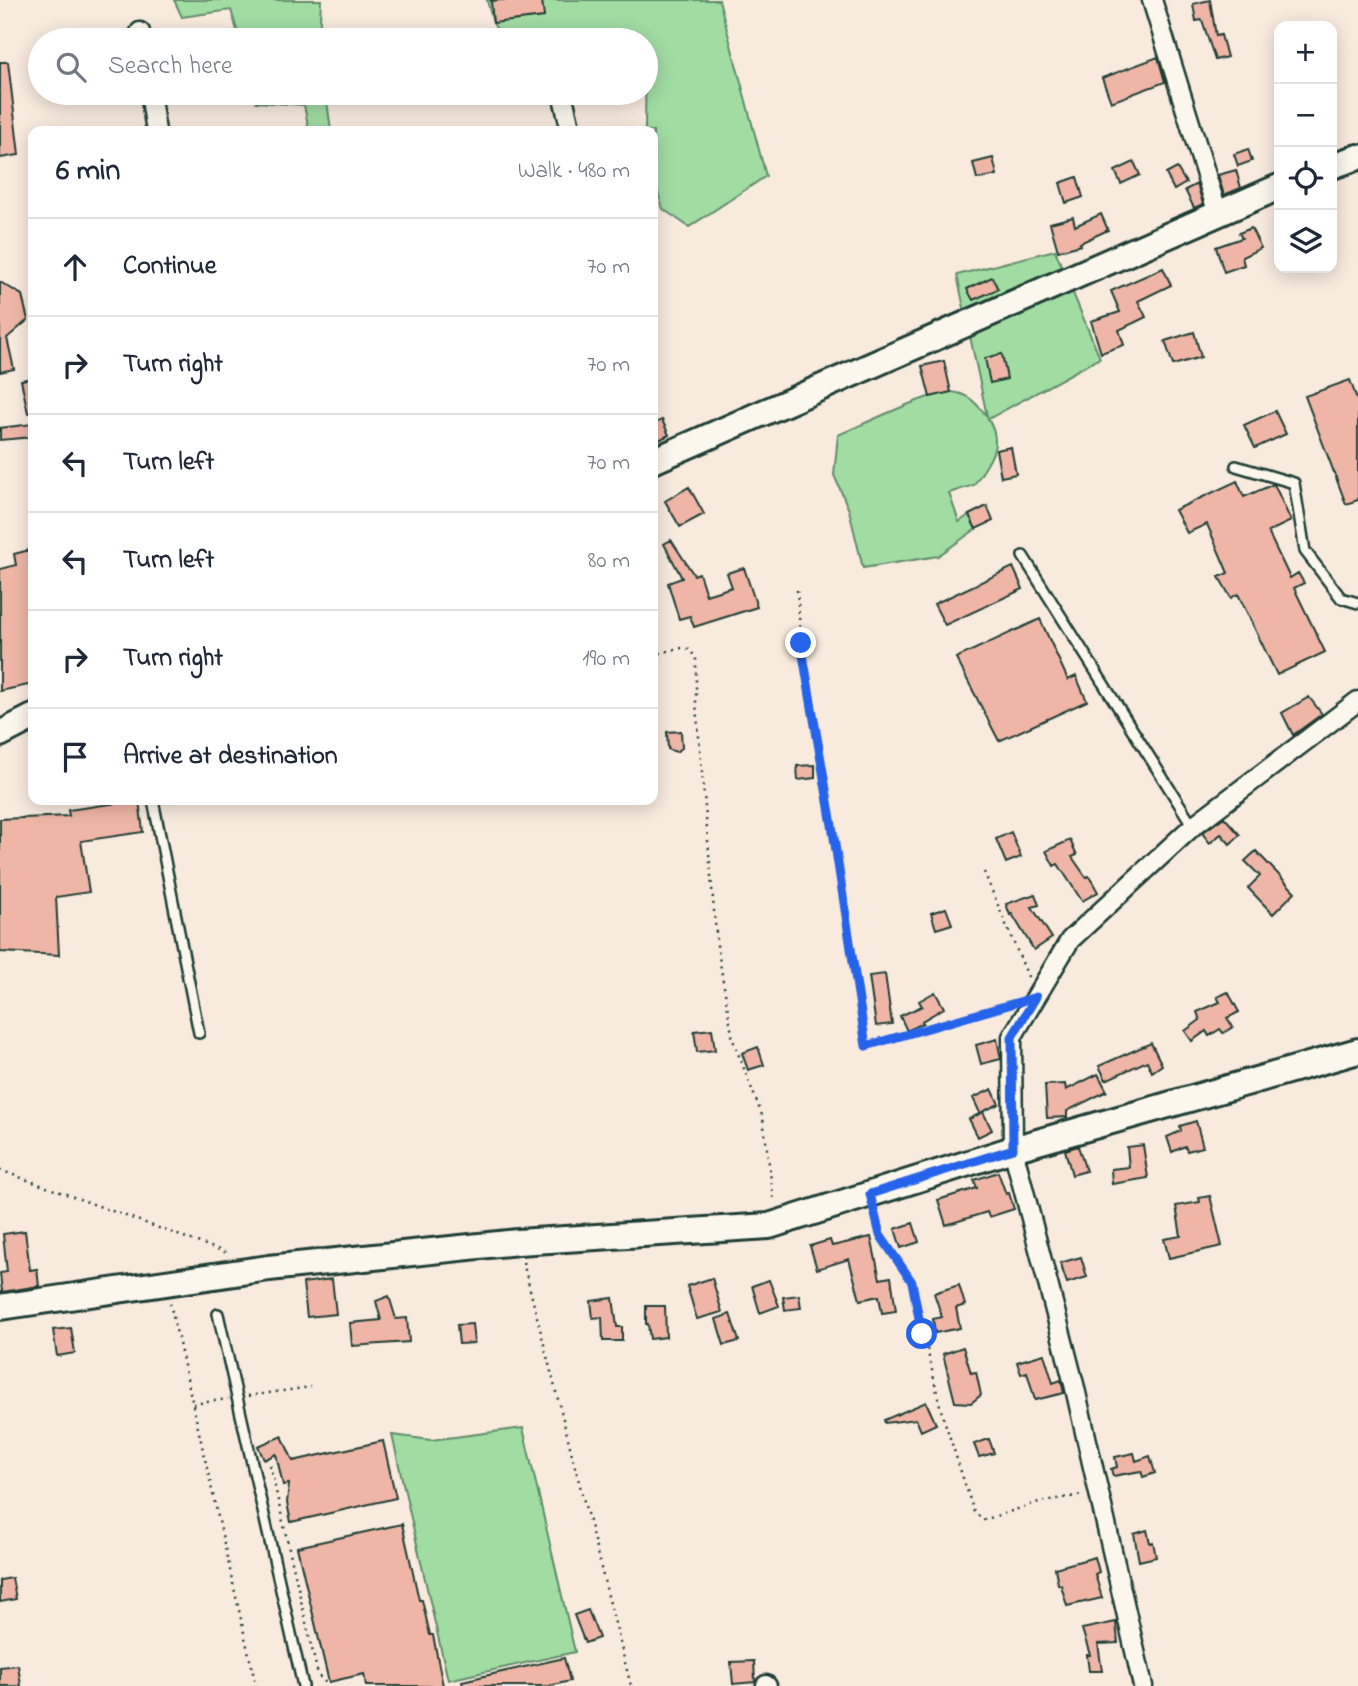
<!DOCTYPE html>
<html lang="en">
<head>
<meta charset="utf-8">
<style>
	:root { --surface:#fff; --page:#f2f2f3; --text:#1f2937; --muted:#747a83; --line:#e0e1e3 }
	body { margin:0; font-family:"Indie Flower",sans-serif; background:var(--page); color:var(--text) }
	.controls { position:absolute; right:21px; top:21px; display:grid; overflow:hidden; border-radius:14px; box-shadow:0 4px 18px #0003 }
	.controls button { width:63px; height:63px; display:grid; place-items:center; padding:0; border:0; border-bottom:2px solid var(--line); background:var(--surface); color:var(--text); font:35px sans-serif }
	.stop { position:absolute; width:21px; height:21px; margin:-16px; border:5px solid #2563eb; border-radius:50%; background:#fff }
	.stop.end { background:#2563eb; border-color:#fff; box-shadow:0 2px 7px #0008 }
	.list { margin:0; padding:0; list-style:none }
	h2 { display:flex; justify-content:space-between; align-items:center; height:91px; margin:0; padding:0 28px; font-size:30px }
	h2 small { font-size:23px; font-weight:400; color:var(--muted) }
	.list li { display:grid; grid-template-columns:46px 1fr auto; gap:21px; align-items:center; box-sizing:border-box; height:98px; padding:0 28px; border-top:2px solid var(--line) }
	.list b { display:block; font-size:26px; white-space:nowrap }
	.list em { font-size:23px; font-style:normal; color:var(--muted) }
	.icon { flex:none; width:38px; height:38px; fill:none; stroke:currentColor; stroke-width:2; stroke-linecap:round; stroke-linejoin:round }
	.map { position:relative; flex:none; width:1358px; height:1686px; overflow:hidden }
	.search { position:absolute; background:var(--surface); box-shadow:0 4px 18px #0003; left:28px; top:28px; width:630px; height:77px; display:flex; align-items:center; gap:18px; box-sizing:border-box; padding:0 24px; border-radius:38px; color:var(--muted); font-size:26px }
	.panel { position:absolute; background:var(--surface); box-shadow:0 4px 18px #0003; left:28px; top:126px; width:630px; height:679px; border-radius:14px }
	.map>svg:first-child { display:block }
</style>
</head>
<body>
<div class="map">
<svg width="1358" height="1686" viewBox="0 0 1358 1686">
	<rect width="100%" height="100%" fill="#f9eade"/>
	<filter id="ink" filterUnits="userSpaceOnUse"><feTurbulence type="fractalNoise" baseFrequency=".0143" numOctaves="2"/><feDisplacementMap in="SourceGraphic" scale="14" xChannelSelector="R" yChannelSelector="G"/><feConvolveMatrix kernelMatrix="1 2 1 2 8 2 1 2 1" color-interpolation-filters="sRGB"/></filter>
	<g filter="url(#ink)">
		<!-- green -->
		<path fill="#a1dca3" stroke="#608c6c" stroke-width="2" d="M174 0H321L319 40H240L231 10 182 17Z
			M487 0H719L766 176 689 227 663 209 653 176V131H645L646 40H560L558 36 503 40 493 23Z
			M254 93H326L331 131H309L304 105 256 102Z
			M1055 250 1100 358 988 419C1005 446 988 462 974 485L949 493 959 522 969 515 976 529 938 556 863 568 849 510 834 475 838 435C860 426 933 390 952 392 970 394 977 405 987 416L957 275Z
			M523 1428 575 1652 448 1680 392 1435 431 1440Z"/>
		<!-- building -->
		<path fill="#efb6a7" stroke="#1f3d34" stroke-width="2" d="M500 0H542L544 17 493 23 491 1Z
			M1210 0 1216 36 1221 35 1227 57 1215 60 1202 20 1196 21 1193 4Z
			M1158 57 1165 82 1111 102 1102 78Z
			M0 62H8L19 155 0 158Z
			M1248 149 1252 161 1238 166 1234 154Z
			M993 158 997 175 977 179 973 163Z
			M1134 162 1140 175 1121 184 1115 171Z
			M1177 168 1186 183 1174 190 1166 174Z
			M1236 170 1241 188 1224 195 1218 175Z
			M1077 177 1083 197 1066 203 1060 183Z
			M1197 184 1203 204 1194 208 1185 190Z
			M1101 214 1108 230 1080 243 1081 245 1058 251 1050 223 1073 217 1075 226Z
			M1251 228 1261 248 1242 257 1244 265 1224 272 1216 247 1242 238 1239 233Z
			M1163 268 1171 285 1138 301 1146 317 1119 330 1124 345 1101 353 1091 321 1120 312 1111 291Z
			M992 277 998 289 973 300 967 289Z
			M0 282 22 295 28 320 7 338 14 369 0 372Z
			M1194 332 1201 357 1173 365 1165 341Z
			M1002 354 1007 379 990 383 985 358Z
			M944 361 951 392 930 397 922 366Z
			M33 378V412L28 413 21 380Z
			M1350 380 1358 402V500L1346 504 1305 396Z
			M1275 411 1286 434 1255 448 1244 425Z
			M662 420 669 435 657 441 653 431V424Z
			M32 424 33 437 0 440V428Z
			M1011 447 1016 474 1001 477 996 450Z
			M1237 481 1244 497 1274 484 1291 521 1268 532 1290 578 1298 573 1304 583 1294 588 1325 652 1277 675 1238 594 1231 598 1219 577 1228 573 1207 524 1187 533 1175 510Z
			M689 487 704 514 680 527 665 501Z
			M987 506 993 521 976 529 969 515Z
			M671 540 694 575 699 573 706 595 732 587 727 573 744 568 757 607 694 627 690 616 679 619 668 583 682 578 664 544Z
			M33 549V684L0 691V569L16 565 14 554Z
			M1013 567 1023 589 945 625 934 604Z
			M1040 619 1068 680 1076 676 1087 701 999 741 956 658Z
			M1309 697 1322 714 1293 735 1282 713Z
			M681 731 682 748 676 752 668 749 667 732Z
			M815 765V778L798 780 797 766Z
			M139 800 143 832 81 841 89 892 56 897 59 955 0 952V819L69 816 68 810Z
			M1224 817 1240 835 1230 844 1221 834 1210 843 1202 833Z
			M1011 832 1021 857 1006 863 996 839Z
			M1070 840 1077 855 1072 857 1086 877 1089 876 1098 892 1082 901 1058 864 1054 866 1046 851Z
			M1256 851 1295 892 1273 914 1248 888 1260 876 1245 861Z
			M1035 894 1039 905 1032 907 1052 938 1034 950 1012 914 1010 915 1006 904Z
			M946 908 952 924 936 929 931 913Z
			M885 974 892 1024 876 1026 869 976Z
			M935 992 944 1008 922 1021 923 1023 907 1031 900 1016 922 1006 919 1001Z
			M1228 992 1239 1012 1227 1018 1233 1027 1223 1033 1220 1029 1209 1036 1206 1031 1192 1041 1185 1031 1200 1020 1197 1012 1220 1002 1217 997Z
			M712 1029 715 1050 697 1052 694 1031Z
			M997 1039 1001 1059 981 1064 976 1045Z
			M1151 1043 1162 1065 1152 1072 1147 1061 1106 1080 1099 1066Z
			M758 1047 764 1065 748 1070 742 1053Z
			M1098 1074 1107 1091 1067 1111V1117L1047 1118 1045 1085 1065 1084 1066 1090Z
			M992 1089 999 1104 980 1113 973 1098Z
			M983 1112 992 1130 978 1137 969 1119Z
			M1196 1121 1203 1147 1187 1151 1185 1146 1172 1152 1167 1137 1181 1131 1180 1126Z
			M1143 1145 1148 1178 1112 1184 1111 1169 1129 1167 1127 1147Z
			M1078 1146 1086 1171 1072 1175 1065 1150Z
			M998 1172 1006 1194 1009 1193 1014 1209 989 1217 987 1212 946 1225 938 1200 977 1188 974 1180Z
			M1210 1196 1222 1246 1169 1258 1164 1239 1181 1236 1176 1206 1200 1202 1199 1198Z
			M913 1223 919 1242 901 1248 895 1229Z
			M25 1231 30 1270 37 1269 39 1286 2 1292 0 1273 7 1272 3 1234Z
			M871 1237 880 1279 891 1277 896 1311 882 1313 879 1296 860 1300 849 1259 817 1269 810 1246 830 1240 832 1246Z
			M1081 1257 1087 1277 1067 1283 1060 1263Z
			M712 1278 722 1312 697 1319 687 1286Z
			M332 1279 336 1314 307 1317 303 1283Z
			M769 1280 779 1306 760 1313 752 1286Z
			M959 1285 965 1305 956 1308 960 1328 935 1333 933 1319 942 1317 934 1293Z
			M799 1295 801 1308 785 1310 783 1297Z
			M389 1296 396 1319 407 1318 409 1342 352 1346 350 1323 381 1320 376 1301Z
			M613 1298 617 1327H622V1341H603L602 1317 593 1318 591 1301Z
			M646 1306H665L666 1337 650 1339 648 1324H646Z
			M730 1314 739 1341 724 1345 716 1319Z
			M472 1324 474 1343 459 1344 457 1325Z
			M71 1328 75 1353 57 1356 53 1330Z
			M963 1347 971 1373 976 1372 981 1395 971 1403 955 1402 943 1354Z
			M1044 1354 1053 1383 1061 1380 1064 1393 1035 1400 1027 1372 1021 1374 1017 1362Z
			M926 1402 936 1424 921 1431 916 1419 885 1423 884 1420Z
			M282 1436 293 1461 383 1441 396 1498 291 1522 287 1503 289 1484 283 1485 276 1454 264 1460 258 1446Z
			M989 1439 994 1453 979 1457 974 1444Z
			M1134 1453 1136 1461 1150 1456 1155 1473 1143 1477 1141 1471 1113 1476 1111 1469 1117 1467 1115 1457Z
			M402 1524 419 1600H422L430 1635H433L443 1686H366L364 1674 329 1682 297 1547Z
			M1147 1530 1150 1543 1153 1542 1156 1557 1139 1561 1134 1534Z
			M1095 1557 1099 1572 1095 1574 1102 1598 1067 1606 1061 1585 1058 1584 1055 1568Z
			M12 1578 16 1599 0 1602V1580Z
			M588 1610 599 1638 585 1643 574 1615Z
			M1116 1622 1118 1643 1098 1644 1102 1671H1089L1087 1655H1090L1082 1629Z
			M564 1658 570 1681 549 1686H463L462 1681Z
			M754 1661 755 1682 733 1684 731 1662Z
			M18 1665 21 1686H0V1667Z"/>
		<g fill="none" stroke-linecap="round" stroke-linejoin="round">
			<!-- lane casing -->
			<g stroke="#1f3d34" stroke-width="14">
				<path id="lane" d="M1236 466 1294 483 1305 551 1341 598 1358 603
					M1023 556 1193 826
					M153 800 199 1033
					M218 1314 303 1686"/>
			</g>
			<!-- street casing -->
			<g stroke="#1f3d34" stroke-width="23">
				<path id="street" d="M1152 0 1218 214
					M140 32 141 40
					M150 93 156 131
					M562 93 571 131
					M766 1685 767 1686
					M1143 1686 1074 1384 1013 1149 1012 1037 1070 940 1193 826 1358 701"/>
			</g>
			<!-- secondary casing -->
			<g stroke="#1f3d34" stroke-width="30">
				<path id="secondary" d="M1332 166 1358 157
					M653 461 1279 187
					M0 734 33 717
					M0 1307 269 1268 518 1242 769 1226 1013 1149 1358 1051"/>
			</g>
			<!-- path -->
			<path stroke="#1f3d34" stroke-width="2.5" stroke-dasharray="2 5" stroke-linecap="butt" d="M797 590 801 643 832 825 866 1047 1014 1003
				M653 655 679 648 689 649 696 658V703L717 945 733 1040 763 1118 774 1203
				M984 872 1029 979
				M0 1170 230 1254
				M875 1214 880 1235 912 1282 941 1410 974 1512 984 1520 1039 1502 1082 1495
				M523 1262 631 1686
				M170 1303 256 1686
				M248 1396 311 1387
				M193 1404 228 1399
				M270 1465 318 1675 329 1686"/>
			<!-- lane -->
			<use href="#lane" stroke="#fbf7ec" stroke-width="9"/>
			<!-- street -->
			<use href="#street" stroke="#fbf7ec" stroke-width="18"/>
			<!-- secondary -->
			<use href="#secondary" stroke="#fbf7ec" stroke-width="24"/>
		</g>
	</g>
	<g fill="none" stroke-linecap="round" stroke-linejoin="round" filter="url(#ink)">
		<!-- route -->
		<path stroke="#2563eb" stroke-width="9" d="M801 643 832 825 866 1046 1036 997 1012 1037 1013 1149 870 1194 880 1235 912 1282 922 1334"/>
	</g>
</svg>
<div class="controls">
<button>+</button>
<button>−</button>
<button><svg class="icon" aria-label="locate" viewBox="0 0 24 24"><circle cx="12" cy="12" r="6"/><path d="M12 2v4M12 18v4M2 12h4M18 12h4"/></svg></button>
<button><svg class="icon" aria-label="layers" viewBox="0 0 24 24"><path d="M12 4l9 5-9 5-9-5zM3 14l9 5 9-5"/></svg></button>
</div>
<div class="stop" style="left:922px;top:1334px"></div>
<div class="stop end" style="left:801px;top:643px"></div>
<div class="search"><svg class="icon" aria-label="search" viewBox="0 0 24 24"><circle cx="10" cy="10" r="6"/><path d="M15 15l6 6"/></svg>Search here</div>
<section class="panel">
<h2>6 min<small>Walk · 480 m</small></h2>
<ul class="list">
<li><svg class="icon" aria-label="ahead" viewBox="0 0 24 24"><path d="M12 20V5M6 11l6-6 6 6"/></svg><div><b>Continue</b></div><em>70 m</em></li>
<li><svg class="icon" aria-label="right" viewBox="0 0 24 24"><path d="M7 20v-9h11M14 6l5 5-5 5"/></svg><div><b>Turn right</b></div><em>70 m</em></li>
<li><svg class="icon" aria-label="left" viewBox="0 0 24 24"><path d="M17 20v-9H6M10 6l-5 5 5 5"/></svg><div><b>Turn left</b></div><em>70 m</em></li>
<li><svg class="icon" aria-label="left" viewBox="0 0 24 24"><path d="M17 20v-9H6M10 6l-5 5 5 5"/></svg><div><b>Turn left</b></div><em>80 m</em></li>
<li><svg class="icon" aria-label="right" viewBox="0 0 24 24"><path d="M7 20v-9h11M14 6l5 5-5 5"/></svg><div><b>Turn right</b></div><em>190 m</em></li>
<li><svg class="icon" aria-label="arrive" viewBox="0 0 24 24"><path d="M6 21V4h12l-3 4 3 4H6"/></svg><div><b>Arrive at destination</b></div></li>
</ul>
</section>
</div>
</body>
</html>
